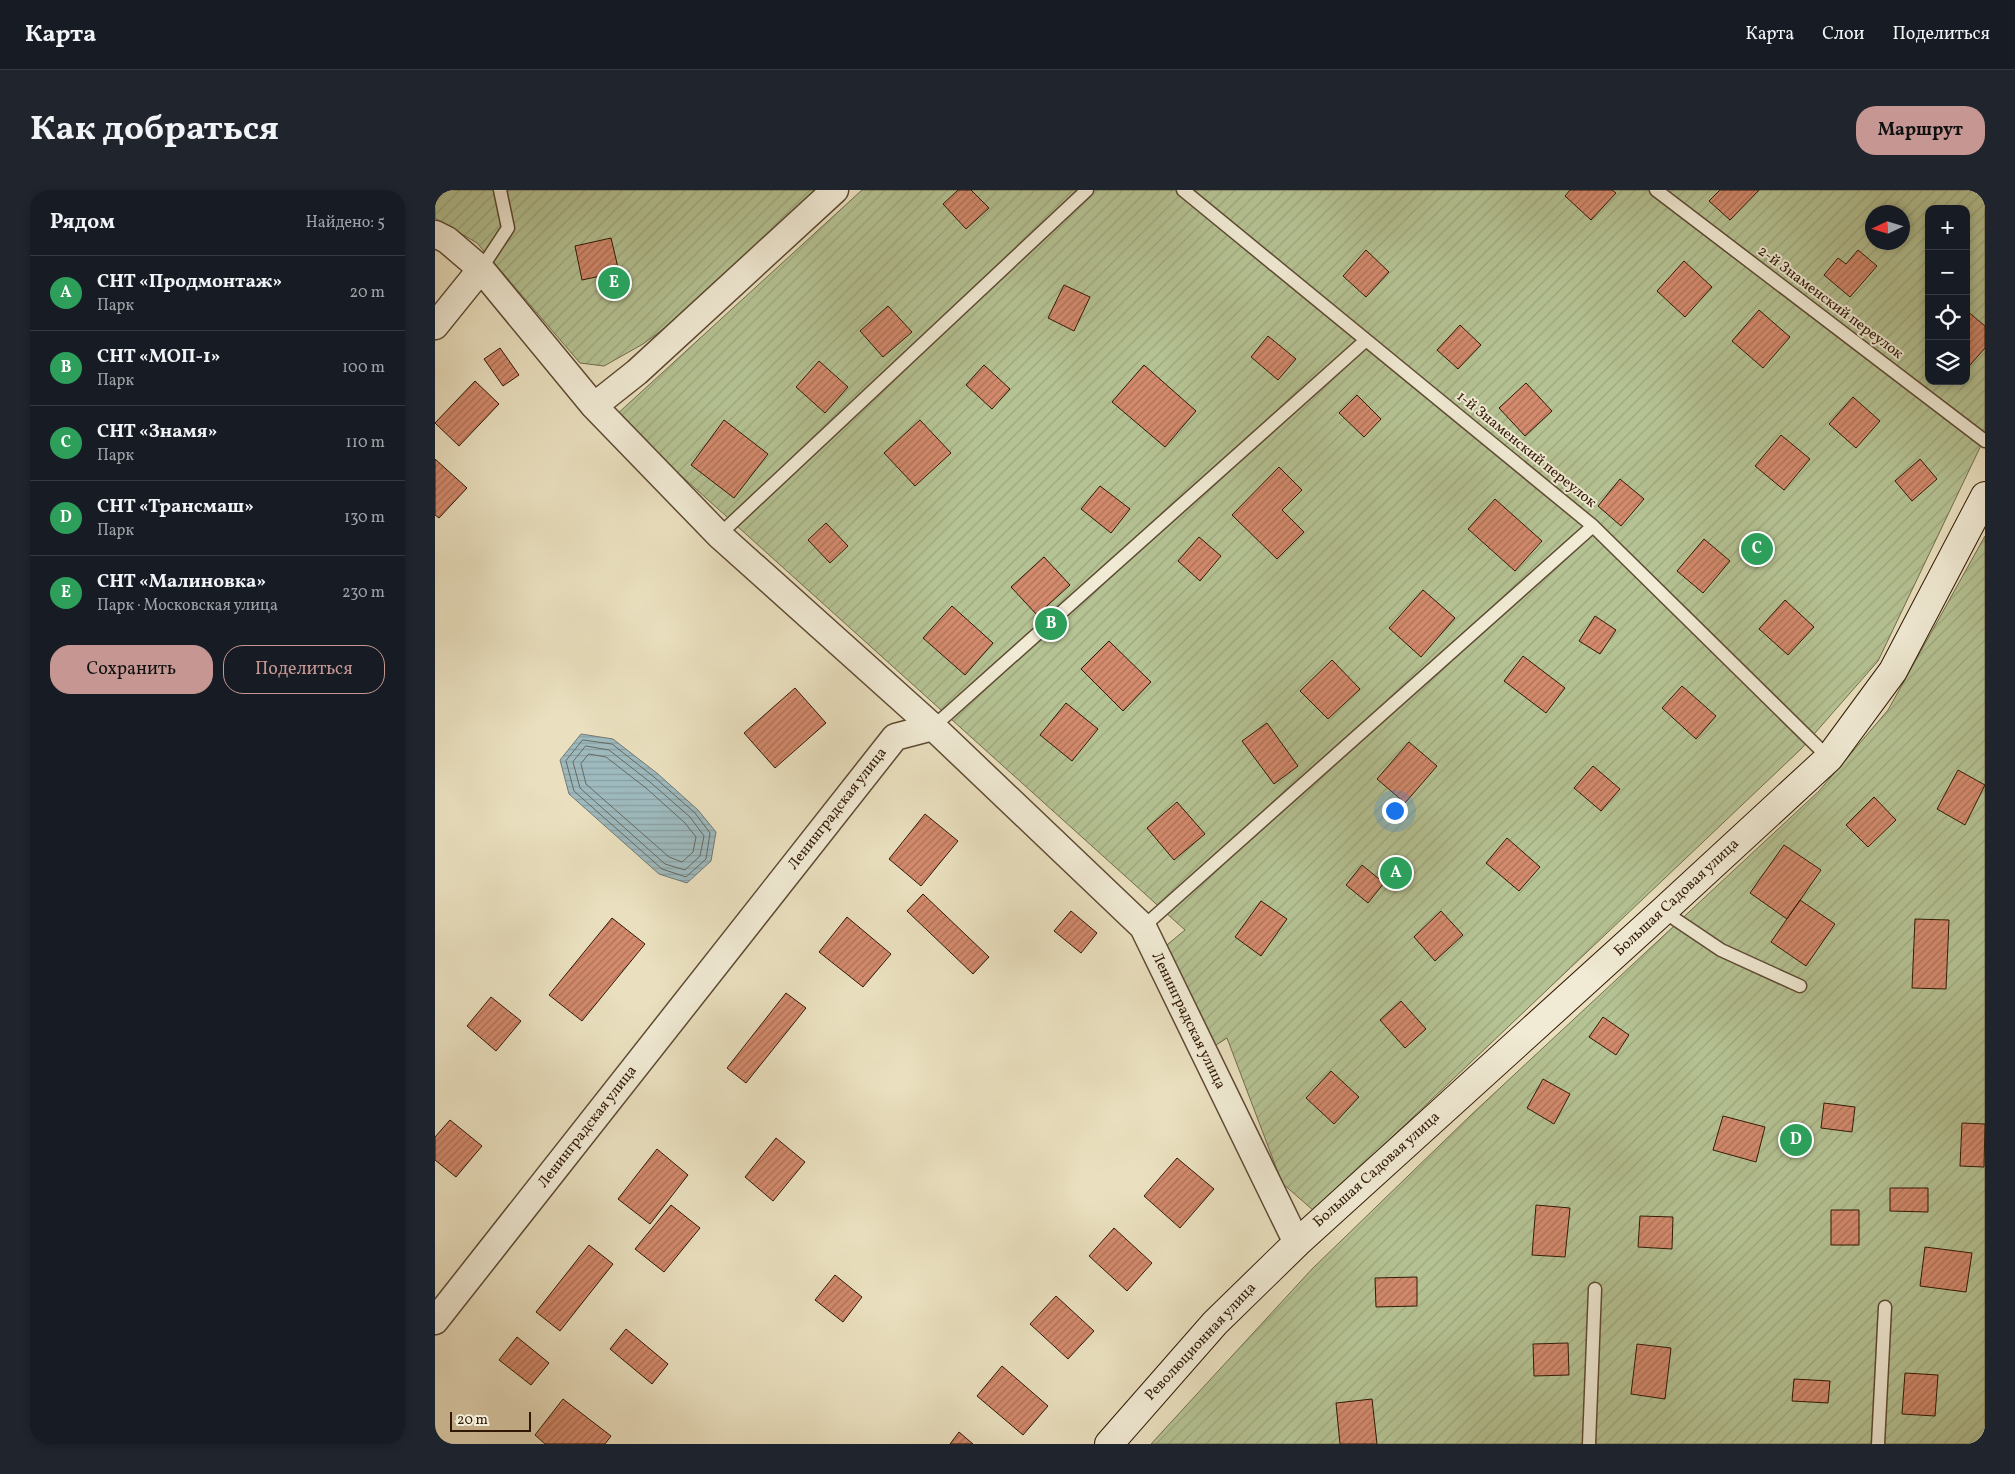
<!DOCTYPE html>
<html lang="ru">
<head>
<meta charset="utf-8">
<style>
	:root { --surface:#171b24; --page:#20242c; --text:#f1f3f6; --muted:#9ea1a6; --line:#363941; --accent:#c59692 }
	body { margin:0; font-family:Vollkorn,serif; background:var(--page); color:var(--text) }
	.controls { position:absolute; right:15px; top:15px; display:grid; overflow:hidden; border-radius:10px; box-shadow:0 2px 8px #0003 }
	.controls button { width:45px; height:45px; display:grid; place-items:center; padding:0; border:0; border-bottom:1px solid var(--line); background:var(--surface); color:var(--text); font:25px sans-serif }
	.compass { position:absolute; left:1430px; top:15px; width:45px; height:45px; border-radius:50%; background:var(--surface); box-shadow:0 2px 8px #0003; rotate:266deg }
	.scale { position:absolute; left:15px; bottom:12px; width:81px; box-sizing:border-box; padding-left:5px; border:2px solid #301804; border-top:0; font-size:14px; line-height:18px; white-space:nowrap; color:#301804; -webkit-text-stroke:4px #f1ebd5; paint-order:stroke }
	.you { position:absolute; left:959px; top:620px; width:18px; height:18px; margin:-12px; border:4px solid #fff; border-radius:50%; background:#1a73e8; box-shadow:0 0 0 8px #1a73e833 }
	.badge { display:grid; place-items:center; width:32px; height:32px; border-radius:50%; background:var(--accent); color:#fff; font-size:16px; font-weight:700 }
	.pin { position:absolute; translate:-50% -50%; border:2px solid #fff; box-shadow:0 1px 5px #0006 }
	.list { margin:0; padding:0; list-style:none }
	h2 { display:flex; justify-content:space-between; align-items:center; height:65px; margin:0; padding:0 20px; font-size:21px }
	h2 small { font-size:16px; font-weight:400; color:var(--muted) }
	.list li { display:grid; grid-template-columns:32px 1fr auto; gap:15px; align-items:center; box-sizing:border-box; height:75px; padding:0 20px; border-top:1px solid var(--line) }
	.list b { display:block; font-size:19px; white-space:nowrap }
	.list p { margin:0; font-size:16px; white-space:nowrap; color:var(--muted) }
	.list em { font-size:16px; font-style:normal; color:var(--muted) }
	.actions { display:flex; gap:10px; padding:15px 20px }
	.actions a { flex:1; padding:11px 0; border:1px solid var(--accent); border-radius:20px; text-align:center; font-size:18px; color:var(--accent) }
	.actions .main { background:var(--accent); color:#111 }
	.icon { flex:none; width:28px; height:28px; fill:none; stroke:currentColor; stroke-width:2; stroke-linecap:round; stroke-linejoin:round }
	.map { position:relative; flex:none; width:1550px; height:1254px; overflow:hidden; border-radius:20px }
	header { display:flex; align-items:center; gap:30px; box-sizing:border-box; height:70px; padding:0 25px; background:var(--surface); border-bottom:1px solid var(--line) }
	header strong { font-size:24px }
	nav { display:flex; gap:28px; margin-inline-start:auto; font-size:18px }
	.intro { display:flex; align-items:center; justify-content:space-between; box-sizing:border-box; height:120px; padding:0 30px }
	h1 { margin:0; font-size:35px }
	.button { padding:12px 22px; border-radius:20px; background:var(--accent); color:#111; font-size:18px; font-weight:700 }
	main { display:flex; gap:30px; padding:0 30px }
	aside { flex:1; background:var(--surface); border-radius:20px; box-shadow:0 2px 8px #0003 }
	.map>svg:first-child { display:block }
</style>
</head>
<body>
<header>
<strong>Карта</strong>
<nav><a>Карта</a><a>Слои</a><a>Поделиться</a></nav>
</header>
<div class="intro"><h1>Как добраться</h1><a class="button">Маршрут</a></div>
<main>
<aside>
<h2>Рядом<small>Найдено: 5</small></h2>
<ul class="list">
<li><span class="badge" style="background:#2e9e5b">A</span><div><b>СНТ «Продмонтаж»</b><p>Парк</p></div><em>20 m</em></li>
<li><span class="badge" style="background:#2e9e5b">B</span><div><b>СНТ «МОП-1»</b><p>Парк</p></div><em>100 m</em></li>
<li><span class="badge" style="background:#2e9e5b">C</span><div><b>СНТ «Знамя»</b><p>Парк</p></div><em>110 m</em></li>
<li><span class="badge" style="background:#2e9e5b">D</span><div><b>СНТ «Трансмаш»</b><p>Парк</p></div><em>130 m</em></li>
<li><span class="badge" style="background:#2e9e5b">E</span><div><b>СНТ «Малиновка»</b><p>Парк · Московская улица</p></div><em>230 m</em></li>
</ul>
<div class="actions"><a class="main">Сохранить</a><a>Поделиться</a></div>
</aside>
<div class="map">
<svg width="1550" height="1254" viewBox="0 0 1550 1254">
	<defs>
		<pattern id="garden-furrows" width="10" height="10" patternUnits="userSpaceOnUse" patternTransform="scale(1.25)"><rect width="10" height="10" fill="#b5c293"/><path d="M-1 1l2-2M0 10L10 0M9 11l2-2" fill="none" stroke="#9ca67d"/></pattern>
		<pattern id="water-rules" width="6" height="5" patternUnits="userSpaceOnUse" patternTransform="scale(1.25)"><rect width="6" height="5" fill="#9ebabe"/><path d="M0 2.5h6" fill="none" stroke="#889fa2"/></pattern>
		<pattern id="building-hatch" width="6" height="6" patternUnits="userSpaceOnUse" patternTransform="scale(1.25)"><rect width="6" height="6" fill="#d38a6d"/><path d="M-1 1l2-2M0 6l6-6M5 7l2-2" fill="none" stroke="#ac7057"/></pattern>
	</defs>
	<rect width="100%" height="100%" fill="#eae0bf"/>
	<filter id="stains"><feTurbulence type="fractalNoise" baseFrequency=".004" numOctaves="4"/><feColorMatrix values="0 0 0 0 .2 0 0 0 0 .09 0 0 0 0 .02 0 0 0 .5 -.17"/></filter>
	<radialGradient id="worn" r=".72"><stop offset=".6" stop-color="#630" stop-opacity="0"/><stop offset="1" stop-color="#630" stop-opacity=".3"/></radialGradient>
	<!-- garden -->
	<path fill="url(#garden-furrows)" stroke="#726d4c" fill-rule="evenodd" d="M0 0H383L238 132 208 154 169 176 145 173 42 53 0 28Z
		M427 0H1550V247L1443 471 1366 559 879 1021 847 993 792 848 775 859 727 759 750 740 180 226ZM1494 19H1531V191H1494ZM1438 22H1468V52H1438Z
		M1550 346V1254H716L877 1079 1037 924 1384 601 1453 520Z"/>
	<!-- water -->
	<path fill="url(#water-rules)" stroke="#727974" d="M146 544 178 549 223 584 263 620 281 642 276 671 252 693 224 684 134 604 125 570Z"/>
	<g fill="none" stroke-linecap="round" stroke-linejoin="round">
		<!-- shore -->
		<path stroke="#676961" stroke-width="1" d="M148 550 177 554 219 587 260 623 275 643 271 669 251 687 227 679 139 601 131 571Z
			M151 556 174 560 215 592 255 627 269 646 265 666 250 680 230 674 145 598 138 572Z
			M154 564 171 567 211 598 250 633 261 647 258 662 247 672 234 667 151 594 146 574Z"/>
	</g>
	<!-- building -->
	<path fill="url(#building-hatch)" stroke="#301804" d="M523 0H536L554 18 531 39 508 14Z
		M1135 0H1177L1181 3 1156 30 1130 6Z
		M1285 0H1324L1295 30 1274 11Z
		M176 48 184 82 147 90 140 56Z
		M931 60 954 82 931 107 908 86Z
		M1423 60 1442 76 1415 107 1389 85 1403 68 1411 74Z
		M1249 71 1277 97 1250 127 1222 101Z
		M629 95 655 107 639 141 613 128Z
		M453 116 477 142 448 167 425 141Z
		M1324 120 1355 147 1328 178 1297 151Z
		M1531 120 1550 136V158L1535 175 1531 171Z
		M1025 135 1046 155 1023 179 1002 160Z
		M833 146 861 169 843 190 816 167Z
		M65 158 84 185 68 196 49 169Z
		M384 171 413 197 390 223 361 197Z
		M549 175 575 199 557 219 531 195Z
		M709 175 761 221 730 257 677 212Z
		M40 191 64 214 24 256 0 233Z
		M1091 193 1117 221 1090 246 1064 218Z
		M922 205 946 229 929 247 904 223Z
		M1418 207 1445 231 1421 258 1394 234Z
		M289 230 333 264 299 308 256 275Z
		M485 230 516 263 480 296 449 263Z
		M1346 245 1375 269 1349 300 1320 276Z
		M0 269 32 298 4 328 0 325Z
		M1485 269 1502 289 1477 311 1460 291Z
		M844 277 867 300 847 320 869 342 842 369 797 325Z
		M1185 289 1209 309 1186 336 1163 316Z
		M665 296 695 319 676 343 646 319Z
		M1060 309 1107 351 1080 381 1033 339Z
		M391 333 413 356 395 373 373 350Z
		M764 347 786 366 765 391 743 371Z
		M1269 349 1295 371 1268 403 1242 381Z
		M609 367 635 395 602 425 576 397Z
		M988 400 1020 428 986 467 954 438Z
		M1350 410 1379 437 1353 465 1324 439Z
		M517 416 558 453 530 485 488 448Z
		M1160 426 1181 440 1165 464 1144 451Z
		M674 451 716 492 688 521 646 479Z
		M1088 466 1130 498 1111 523 1069 491Z
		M897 470 925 499 893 529 865 501Z
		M1247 496 1281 526 1261 549 1227 518Z
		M360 498 391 533 340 578 309 543Z
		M631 513 663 539 637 571 605 545Z
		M832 533 863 576 839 594 807 551Z
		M974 552 1002 576 970 613 942 589Z
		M1158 576 1185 599 1166 621 1139 598Z
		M1523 580 1550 595 1530 635 1502 619Z
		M1439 607 1461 630 1433 657 1411 635Z
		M742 612 770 644 739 670 712 638Z
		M490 624 523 651 486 696 454 669Z
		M1072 648 1105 677 1084 701 1051 673Z
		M1349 655 1386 680 1352 729 1315 703Z
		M927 675 949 693 933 713 911 695Z
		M488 704 554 767 538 784 472 721Z
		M1365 710 1400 734 1371 776 1336 752Z
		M826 711 852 729 826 766 800 747Z
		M636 721 662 743 646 763 619 741Z
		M1006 721 1028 745 1000 771 979 747Z
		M412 727 456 764 428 797 384 762Z
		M177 728 210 754 147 831 114 805Z
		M1480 729 1514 730 1511 799 1477 798Z
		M351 803 371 818 311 893 292 878Z
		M56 807 86 831 61 861 32 836Z
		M966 811 991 839 970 858 945 830Z
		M1168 827 1194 845 1181 865 1154 847Z
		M896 881 924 907 899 934 871 908Z
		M1108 889 1135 904 1119 934 1092 918Z
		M1389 913 1420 917 1417 942 1386 938Z
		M1288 926 1330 937 1321 972 1278 960Z
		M15 930 47 956 21 987 0 970V947Z
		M1527 933 1550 934 1549 977 1525 976Z
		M341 948 370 972 338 1011 310 987Z
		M222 959 253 985 215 1034 183 1009Z
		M742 968 779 999 745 1038 709 1006Z
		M1455 998H1493V1022L1455 1021Z
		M236 1015 265 1038 229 1082 200 1059Z
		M1101 1015 1135 1018 1130 1067 1097 1065Z
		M1396 1020H1424V1055H1396Z
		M1205 1026 1238 1027 1237 1059 1203 1057Z
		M679 1038 717 1073 692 1101 654 1066Z
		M154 1055 178 1074 125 1141 101 1122Z
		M1490 1057 1537 1063 1531 1102 1485 1096Z
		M400 1085 427 1107 408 1132 380 1110Z
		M982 1087V1116L941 1117 940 1088Z
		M621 1106 659 1141 633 1169 595 1134Z
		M191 1139 233 1174 217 1194 175 1159Z
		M82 1147 114 1173 96 1195 64 1170Z
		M1133 1153 1134 1185 1099 1186 1098 1154Z
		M1202 1154 1236 1158 1230 1209 1196 1204Z
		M567 1176 613 1216 588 1245 542 1206Z
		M1470 1183 1503 1185 1500 1226 1467 1224Z
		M1359 1189 1395 1191 1393 1213 1357 1211Z
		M128 1209 176 1246 170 1254H110L100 1245Z
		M937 1209 942 1254H905L901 1213Z
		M524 1242 538 1254H515Z"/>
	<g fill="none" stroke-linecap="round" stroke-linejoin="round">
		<!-- lane casing -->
		<g stroke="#5e4a33" stroke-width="15">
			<path id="lane" d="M748 0 1158 336 1394 568
				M1221 0 1550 251
				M46 79 73 38 65 0
				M284 345 652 0
				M498 537 930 151
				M1228 721 1286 760 1365 796
				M708 737 1158 336
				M1154 1254 1160 1099
				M1443 1254 1450 1117"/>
		</g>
		<!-- street casing -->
		<g stroke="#5e4a33" stroke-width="29">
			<path id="street" d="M0 44 12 50 46 79 159 216 284 345 498 537
				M0 136 46 79
				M159 216 202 182 400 0
				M0 1131 460 547 498 537 708 737 862 1053"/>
		</g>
		<!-- secondary casing -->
		<g stroke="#301804" stroke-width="30">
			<path id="secondary" d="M674 1254 780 1133 862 1053 1228 721 1394 568 1458 481 1550 306"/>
		</g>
		<!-- lane -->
		<use href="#lane" stroke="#f1ebd5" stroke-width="12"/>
		<!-- street -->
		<use href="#street" stroke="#f1ebd5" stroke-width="26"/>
		<!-- secondary -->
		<use href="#secondary" stroke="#f1ebd5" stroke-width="28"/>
	</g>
	<g text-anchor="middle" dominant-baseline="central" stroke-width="4" stroke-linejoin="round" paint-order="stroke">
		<!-- street labels -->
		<g font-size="15" fill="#301804" stroke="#f1ebd5">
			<text transform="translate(1395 113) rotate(37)">2-й Знаменский переулок</text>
			<text transform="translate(1091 260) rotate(39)">1-й Знаменский переулок</text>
			<text transform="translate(403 619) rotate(-52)">Ленинградская улица</text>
			<text transform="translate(1242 708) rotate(-43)">Большая Садовая улица</text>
			<text transform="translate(753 831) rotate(64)">Ленинградская улица</text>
			<text transform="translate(153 937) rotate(-52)">Ленинградская улица</text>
			<text transform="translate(942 980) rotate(-42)">Большая Садовая улица</text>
			<text transform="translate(766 1152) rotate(-47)">Революционная улица</text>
		</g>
	</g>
	<rect width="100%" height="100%" filter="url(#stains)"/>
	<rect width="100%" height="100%" fill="url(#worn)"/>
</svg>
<div class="controls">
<button>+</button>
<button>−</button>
<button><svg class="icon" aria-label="locate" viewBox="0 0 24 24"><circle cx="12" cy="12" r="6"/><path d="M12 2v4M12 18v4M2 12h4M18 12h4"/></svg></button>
<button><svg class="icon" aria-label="layers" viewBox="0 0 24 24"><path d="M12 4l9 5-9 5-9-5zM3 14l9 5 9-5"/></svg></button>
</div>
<svg class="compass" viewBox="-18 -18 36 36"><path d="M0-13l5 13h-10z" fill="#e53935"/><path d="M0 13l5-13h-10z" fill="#9ea1a6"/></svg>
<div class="scale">20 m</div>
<div class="you"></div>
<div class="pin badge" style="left:961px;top:683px;background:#2e9e5b">A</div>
<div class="pin badge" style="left:616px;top:434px;background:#2e9e5b">B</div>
<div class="pin badge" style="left:1322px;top:359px;background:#2e9e5b">C</div>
<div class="pin badge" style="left:1361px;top:950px;background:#2e9e5b">D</div>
<div class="pin badge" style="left:179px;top:93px;background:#2e9e5b">E</div>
</div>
</main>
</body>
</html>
